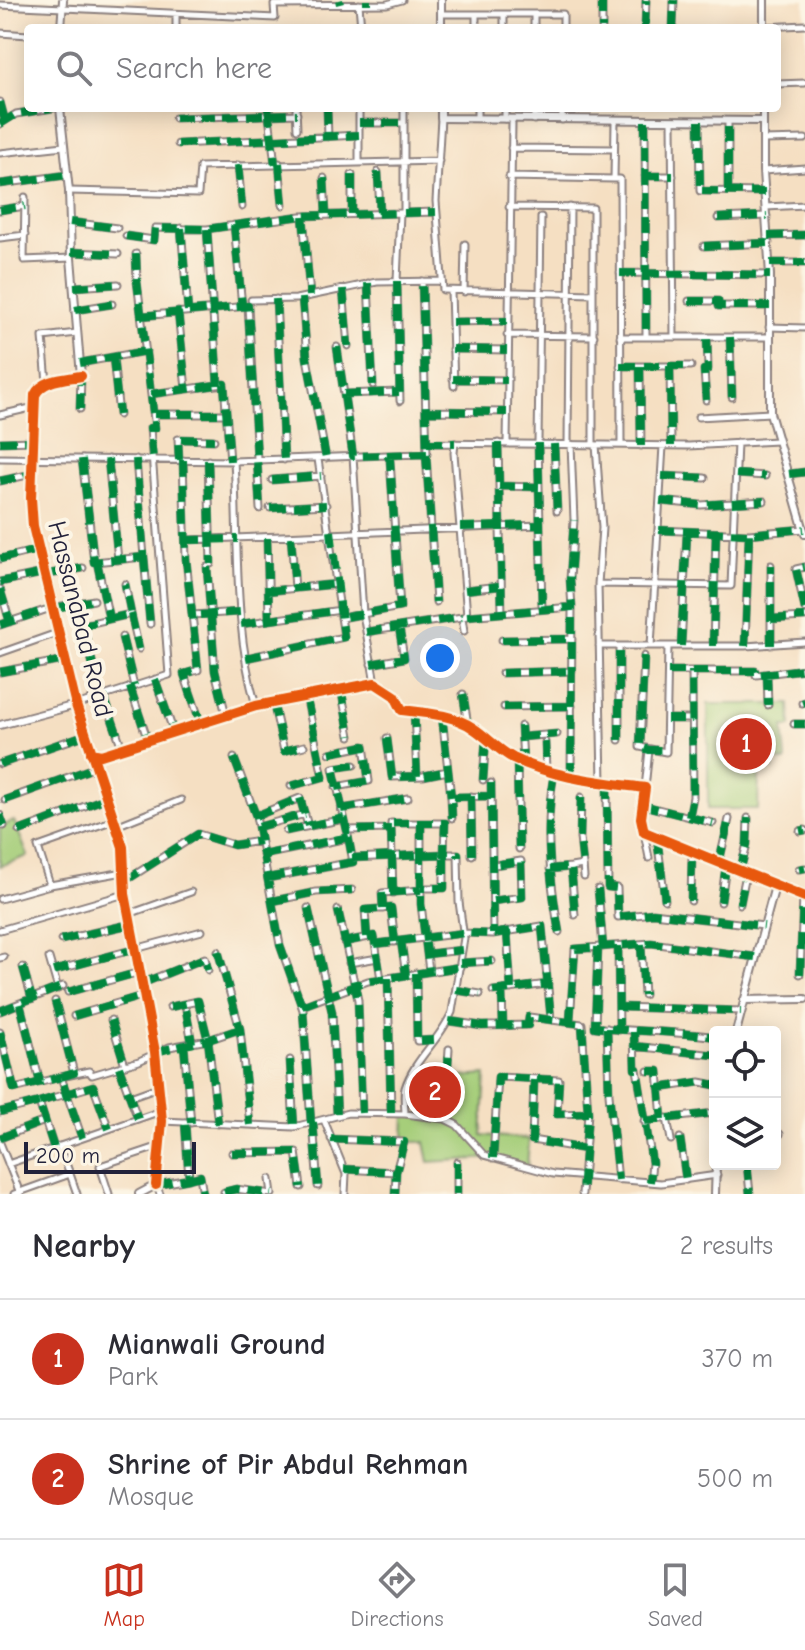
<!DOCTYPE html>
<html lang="en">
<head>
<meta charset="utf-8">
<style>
	:root { --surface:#fff; --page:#f2f2f3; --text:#2b2b33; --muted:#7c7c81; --line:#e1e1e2; --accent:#c8321e }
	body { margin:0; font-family:"Comic Neue",sans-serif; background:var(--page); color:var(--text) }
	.controls { position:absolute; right:24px; bottom:24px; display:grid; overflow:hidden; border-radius:8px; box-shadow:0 4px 20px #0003 }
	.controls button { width:72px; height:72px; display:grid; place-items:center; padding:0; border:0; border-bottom:2px solid var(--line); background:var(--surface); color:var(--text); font:40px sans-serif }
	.scale { position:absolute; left:24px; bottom:20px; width:172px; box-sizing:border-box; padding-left:8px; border:4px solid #22223b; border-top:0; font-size:22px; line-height:28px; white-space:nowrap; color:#22223b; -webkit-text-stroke:6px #fcf5e5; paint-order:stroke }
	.you { position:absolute; left:440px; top:658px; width:28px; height:28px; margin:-20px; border:6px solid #fff; border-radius:50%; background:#1a73e8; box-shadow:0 0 0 12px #1a73e833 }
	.badge { display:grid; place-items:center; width:52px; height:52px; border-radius:50%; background:var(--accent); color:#fff; font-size:26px; font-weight:700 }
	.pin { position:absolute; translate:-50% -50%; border:4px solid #fff; box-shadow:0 2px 8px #0006 }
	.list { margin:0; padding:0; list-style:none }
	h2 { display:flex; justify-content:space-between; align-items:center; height:104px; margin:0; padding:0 32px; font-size:34px }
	h2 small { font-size:26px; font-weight:400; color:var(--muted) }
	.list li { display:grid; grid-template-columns:52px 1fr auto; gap:24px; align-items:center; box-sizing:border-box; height:120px; padding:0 32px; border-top:2px solid var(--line) }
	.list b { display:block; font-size:30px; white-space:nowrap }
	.list p { margin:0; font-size:26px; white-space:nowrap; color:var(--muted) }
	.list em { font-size:26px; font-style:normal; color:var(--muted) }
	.icon { flex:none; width:44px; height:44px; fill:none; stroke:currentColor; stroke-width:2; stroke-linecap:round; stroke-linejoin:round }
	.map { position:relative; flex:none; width:805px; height:1194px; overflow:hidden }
	.search { position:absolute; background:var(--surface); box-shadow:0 4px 20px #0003; left:24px; right:24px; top:24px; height:88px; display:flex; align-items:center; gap:20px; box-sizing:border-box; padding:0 28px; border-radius:8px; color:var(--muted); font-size:30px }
	.sheet { height:344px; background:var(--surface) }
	nav { display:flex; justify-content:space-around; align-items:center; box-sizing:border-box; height:112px; border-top:2px solid var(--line); background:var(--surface); font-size:22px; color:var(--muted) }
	nav a { display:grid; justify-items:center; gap:4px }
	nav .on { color:var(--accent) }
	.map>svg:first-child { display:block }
</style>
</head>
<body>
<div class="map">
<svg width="805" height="1194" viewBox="0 0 805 1194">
	<rect width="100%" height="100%" fill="#fcf5e5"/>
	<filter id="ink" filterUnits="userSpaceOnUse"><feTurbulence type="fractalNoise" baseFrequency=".0125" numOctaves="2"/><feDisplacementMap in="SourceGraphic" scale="16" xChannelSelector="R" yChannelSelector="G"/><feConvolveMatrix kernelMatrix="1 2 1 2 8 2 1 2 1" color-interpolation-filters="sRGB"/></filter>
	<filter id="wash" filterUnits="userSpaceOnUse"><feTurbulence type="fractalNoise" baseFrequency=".006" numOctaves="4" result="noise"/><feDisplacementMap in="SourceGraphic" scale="32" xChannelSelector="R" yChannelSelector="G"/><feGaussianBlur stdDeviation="1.8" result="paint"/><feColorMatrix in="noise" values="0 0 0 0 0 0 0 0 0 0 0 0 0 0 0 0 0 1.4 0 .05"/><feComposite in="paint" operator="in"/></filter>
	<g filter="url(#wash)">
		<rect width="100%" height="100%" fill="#f5dfc2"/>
		<!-- green -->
		<path fill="#a6ce7a" stroke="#64785a" stroke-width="2" d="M708 704H790L791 727H783L786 761H773V769H759L758 809H708Z
			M14 821 28 856 0 866V827Z
			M486 1075 482 1135 529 1139 527 1169 493 1158 429 1162 425 1142H404L405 1114 430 1116V1108L447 1106 442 1082 447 1078Z"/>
	</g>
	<g filter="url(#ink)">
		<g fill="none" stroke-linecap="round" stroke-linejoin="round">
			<!-- minor casing -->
			<g stroke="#8c807e" stroke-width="9">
				<path id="minor" d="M602 0V28
					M359 4 361 28
					M0 5 275 18 274 5 387 4 402 0
					M441 14H563V28
					M476 14V28
					M504 14V28
					M534 14V28
					M765 27 805 25
					M176 28V14
					M645 28 646 0
					M673 28 674 0
					M0 33 28 35
					M777 84 805 83
					M0 102 5 121
					M268 108 275 164
					M296 108 297 129
					M327 108 328 137
					M477 108V118
					M505 108V119
					M534 108V120
					M175 118 297 114
					M441 118 436 201 443 290 593 294
					M562 120V108
					M615 121 614 179H620L621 445
					M645 121 646 337
					M672 121 674 337
					M699 121 700 191 765 192
					M359 123H404
					M0 124 16 114 53 108
					M763 140 805 139
					M178 144 359 135
					M511 148 614 149
					M0 153 64 146
					M359 161V108
					M279 163 283 205
					M238 165 242 207
					M763 171 805 168
					M378 172 380 213
					M352 175V214
					M645 176H673
					M509 177 614 179
					M324 178 326 214
					M0 184 67 175
					M69 191 198 194 200 167 439 161
					M728 191V121
					M25 197 24 260 71 258
					M509 207 593 208V445
					M766 207 805 205
					M0 210 25 206
					M404 213 436 212
					M303 216 310 296
					M541 217 538 443 542 608
					M718 218 767 216
					M70 222 117 228
					M234 225 242 306
					M181 228 188 311
					M207 229 218 385
					M126 236 154 240 155 228 207 229 301 216 400 213
					M768 236 805 235
					M0 238 25 235
					M704 246 769 243
					M71 252 118 254
					M770 263H805
					M620 273 770 275
					M368 283 373 385
					M74 287 118 284
					M343 289 348 346
					M451 292 454 386
					M464 292 465 244
					M302 298 307 358 326 458
					M276 299 284 460
					M251 300 296 299 377 282 441 281
					M689 301H718L719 306H770
					M75 310 112 304
					M178 312 186 389
					M142 316 248 306 260 509
					M452 322 507 321
					M769 327 805 328
					M507 335 594 336
					M620 337H769
					M730 337 732 397
					M337 347 353 456 363 614 375 683
					M452 349 507 350
					M113 357 119 415
					M80 363 146 351
					M620 366H691
					M640 366 641 446
					M670 366 671 446
					M453 379 507 380
					M47 383 43 337 77 333
					M151 394 224 384 230 461
					M344 394 399 392
					M706 400 704 370 708 369 707 337
					M400 401 397 281 400 213H404V108
					M80 409 81 376
					M426 411 507 412
					M154 414H226
					M0 415 35 407
					M698 417 770 413
					M0 442 34 441
					M427 443 689 446 777 441
					M455 443 454 453 467 616 462 617 464 631
					M498 443 502 613
					M507 443 512 123
					M554 444 557 511
					M568 444 570 207
					M596 445 602 528 598 584 602 782
					M426 454 436 602
					M387 455 427 454 422 281
					M0 458 234 461 387 455 390 460 400 607 341 618
					M82 459 94 562 144 557 136 459
					M108 459 118 560
					M179 460 178 439 214 440
					M183 460 186 559 198 670 184 674 201 724
					M208 460 211 564
					M234 461C239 542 233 627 256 706
					M736 474 765 476
					M789 474 805 472
					M662 476 705 478
					M272 480 321 476
					M0 481 32 474
					M499 486 539 487
					M660 501 701 505 764 501
					M270 508 326 505
					M659 530 749 534 804 529
					M291 537 295 588
					M267 538 269 620
					M186 540 540 525
					M144 557 150 624
					M0 559 37 550
					M97 562 109 619 83 625 101 697
					M207 567 215 671 226 715
					M44 575 83 568
					M0 582 43 573
					M598 584 731 586 737 443
					M0 589 10 622
					M465 590 499 586
					M268 591 337 584
					M52 608 94 600
					M805 609 796 569 805 567
					M131 614 139 649
					M192 615 240 612
					M467 616 572 607 570 579 574 520 571 444
					M109 619 131 614 125 584
					M771 619 805 617
					M241 624 341 610
					M0 625 51 608
					M366 632 462 617
					M122 637 134 686
					M502 640 572 639
					M771 645V565
					M599 646H745L805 642
					M651 646 663 446
					M681 646 687 533
					M713 646 716 534
					M745 646 749 534
					M0 653 57 633
					M644 656 640 747 666 752 668 646
					M246 658 344 637 318 459
					M371 664 404 658 399 627
					M668 671H755L756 675 805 669
					M0 672 65 660
					M502 673 572 671
					M767 674 768 705
					M155 679 174 733
					M130 687 148 741
					M341 689 350 736
					M463 694 468 725
					M104 696 122 748
					M273 702 284 751 304 746
					M802 703 805 702
					M76 705 169 675 150 428H155L137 281 136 254
					M504 707 572 706
					M414 712 417 776
					M442 716 451 797
					M667 719H692
					M794 724H805
					M521 726 523 761
					M522 737 557 734
					M387 738 392 777 423 776 448 771
					M619 740V646
					M545 742 546 771
					M330 753 364 746 369 781 336 787
					M234 758 256 816 280 945 303 1010 311 1123
					M517 759 519 849
					M0 764 85 735
					M354 765 333 768 347 830 391 829
					M554 774C544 828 550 879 559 932
					M571 778 572 607
					M483 780 486 737
					M491 783 493 934
					M607 783 608 887 617 888 618 917 653 913 764 926
					M291 786 323 777 306 696
					M645 788 649 750
					M471 796 472 855
					M581 797 580 838 583 865
					M5 800 96 767
					M642 805 713 823
					M341 809 408 798
					M0 815 4 826
					M256 816 300 798 308 826
					M689 817 693 797 692 671
					M452 818 451 797 491 796
					M421 823V904L429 971
					M116 826 181 800
					M258 827 305 814
					M19 831 106 798
					M286 831 344 819
					M800 831 805 830
					M644 832 649 858
					M657 838 665 900
					M263 855 348 838
					M352 858 444 854V888H421
					M719 863 729 819
					M571 867 583 865 584 877
					M550 869 571 867 575 915
					M799 869 805 868
					M740 871 747 844 748 818
					M268 878 353 862 347 830
					M125 881 198 834 234 845 260 841
					M50 885 38 847 114 820
					M598 889 603 947
					M393 893 391 823H445L444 854H458L459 902 464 938 452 1012C441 1039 414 1059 405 1088 403 1095 405 1106 405 1114
					M0 899 50 885 124 872
					M273 901 316 892 352 890
					M493 901 522 897 521 861 494 865
					M691 901 692 853
					M721 902 726 865
					M740 904 746 874
					M308 908 332 1012 337 1116
					M383 909 382 893 421 890
					M338 910 358 1000 362 1113
					M129 914 191 892
					M0 930 125 894
					M507 931 511 989
					M367 937 365 910 391 908 395 942
					M61 940 131 924
					M401 941 406 975
					M344 942 374 936 381 979
					M375 944 464 933 493 934 542 926 551 1019
					M641 944 644 995
					M618 946 619 1030
					M598 947 595 1027C635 1032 675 1031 715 1037
					M218 951 240 1029 250 1125
					M427 954 462 950
					M0 958 4 957
					M49 958 58 989
					M349 963 378 958
					M460 963 492 961
					M23 967 32 999
					M53 971 202 931
					M416 973 417 1041 433 1040
					M800 974 803 896
					M388 978 391 1113
					M143 983 205 958 208 970
					M456 990 480 994
					M502 990 503 1026
					M493 991 548 984
					M68 992 140 972
					M55 1001 74 1073
					M20 1004 40 1082
					M302 1006 368 981 460 967
					M170 1007 198 1001 208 1040 218 1124
					M620 1007 741 1011
					M186 1010 192 1043
					M0 1011 63 986
					M74 1016 145 995
					M111 1020 125 1065
					M449 1021 482 1026 528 1025 529 1017 582 1024 588 1113 582 1194
					M570 1021 575 949 651 943 755 957
					M607 1028 609 1094 618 1180
					M0 1032 14 1089 61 1077
					M634 1032 635 1069H637L652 1163 650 1182
					M184 1045 191 1123
					M634 1046 715 1055
					M290 1060 294 1127
					M119 1067 138 1119
					M648 1071H658L662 1119
					M534 1080 532 1140 585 1149
					M408 1085 441 1083 447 1080 449 1049
					M659 1088 700 1082 715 1085
					M130 1097 158 1087
					M39 1102 93 1086 109 1129
					M0 1112 39 1102 54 1148
					M667 1118 671 1140
					M324 1120 346 1174 345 1194
					M162 1121 294 1127 348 1113 405 1114 445 1119 457 1125 484 1155 553 1174 661 1183 717 1175
					M644 1121 715 1113
					M313 1122 318 1186
					M775 1133 780 1134
					M0 1138 45 1121
					M82 1138 61 1077 89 1071 92 1075 139 1061 169 1047 208 1040 240 1029
					M680 1138 686 1180
					M331 1139 404 1142 396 1172 395 1194
					M0 1143 20 1193
					M59 1146 70 1174
					M232 1153 296 1152 301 1187
					M493 1158 498 1077 559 1080 557 1114 588 1113
					M457 1162V1194
					M8 1164 161 1111
					M747 1164 750 1194
					M344 1169 396 1172
					M189 1179 200 1176 203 1194
					M270 1179 272 1194
					M224 1192 236 1189 272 1194
					M14 1194 70 1174 77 1194
					M109 1194 100 1166 160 1146
					M160 1194 156 1185 189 1179 185 1122"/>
			</g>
			<!-- tertiary casing -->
			<g stroke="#8c807e" stroke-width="10">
				<path id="tertiary" d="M441 0V28
					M764 0V28
					M61 28 63 0
					M60 108 69 191 71 258 81 376C65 379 43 379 35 395L31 498 33 526 76 705 123 847 125 894 155 1052 162 1121 156 1185 139 1194
					M441 108V118L763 121
					M763 108V171L770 275V413L805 534
					M0 725 76 705
					M91 753 101 755 256 706 375 683 395 696 402 710C426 713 452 714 473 728 487 737 498 750 513 758 554 778 600 782 645 788L641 818 644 832 805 897
					M744 1000 805 999
					M736 1032 775 886
					M715 1138V1146
					M715 1194 716 1164"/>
			</g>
			<!-- minor -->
			<use href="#minor" stroke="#fff" stroke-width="5"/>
			<!-- tertiary -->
			<use href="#tertiary" stroke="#fff" stroke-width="6"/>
			<!-- quiet -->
			<path stroke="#00873e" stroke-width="8" stroke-dasharray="16 8" stroke-linecap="butt" d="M339 0 340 4
				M367 0V4
				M602 0V28
				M645 28 646 0
				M673 28 674 0
				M0 102 5 121
				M268 108 275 164
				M327 108 328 137
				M175 118 297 114
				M645 121 646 337
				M699 121 700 191 765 192
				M359 123H404
				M0 124 16 114 53 108
				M178 144 359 135
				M279 163 283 205
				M238 165 242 207
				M378 172 380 213
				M352 175V214
				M645 176H673
				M324 178 326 214
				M0 184 67 175
				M728 191V121
				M0 210 25 206
				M404 213 436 212
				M303 216 310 296
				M718 218 767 216
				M70 222 117 228
				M234 225 242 306
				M181 228 188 311
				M207 229 218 385
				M126 236 154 240 155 228 207 229 301 216 400 213
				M768 236 805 235
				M704 246 769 243
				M71 252 118 254
				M136 254 137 281 155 428H150L153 459
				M770 263H805
				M620 273 770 275
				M397 281 400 401
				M368 283 373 385
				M74 287 118 284
				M343 289 348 346
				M302 298 307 358 326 458
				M276 299 284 460
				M689 301H718L719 306H770
				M75 310 112 304
				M178 312 186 389
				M141 316 248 306 260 509
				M452 322 507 321
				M730 337 732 397
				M337 347 353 456 387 455 390 460 400 607 341 618
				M452 349 507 350
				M113 357 119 415
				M80 363 146 351
				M620 366H691
				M640 366 641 446
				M670 366 671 446
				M453 379 507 380
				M151 394 224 384 230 461
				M344 394 399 392
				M706 400 704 370 708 369 707 337
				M80 409 81 376
				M426 411 507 412
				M154 414H226
				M0 442 34 441
				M427 443H455
				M498 443 502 613
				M538 443 542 608
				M554 444 557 511
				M426 454 436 602
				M387 455 427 454 422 281
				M82 459 94 562 144 557 136 459
				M108 459 118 560
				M179 460 178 439 214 440
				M183 460 186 559 198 670 184 674 201 724
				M208 460 211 564
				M736 474 765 476
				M789 474 805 472
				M662 476 705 478
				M272 480 321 476
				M0 481 32 474
				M499 486 539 487
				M660 501 701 505 764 501
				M270 508 326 505
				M460 527 540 525
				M659 530 749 534 804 529
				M291 537 295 588
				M267 538 269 620
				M186 540 238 539
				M144 557 150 624
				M0 559 37 550
				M97 562 109 619 83 625 101 697
				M207 567 215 671 226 715
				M43 575 83 568
				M0 582 43 573
				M0 589 10 622
				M465 590 499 586
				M268 591 337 584
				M51 609 94 600
				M805 609 796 569 805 567
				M131 614 139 649
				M200 615 240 612
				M467 616 572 607 570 579 574 520
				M109 619 131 614 125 584
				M771 619 805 617
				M241 624 341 610
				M0 625 51 608
				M366 632 462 617
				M122 637 134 686
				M502 640 572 639
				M771 645V565
				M681 646 687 533
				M713 646 716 534
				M745 646 749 534
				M644 656 640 747 649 750H666
				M246 658 344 637 331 531
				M371 664 404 658 399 627
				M668 671H755L756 675 805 669
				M0 672 65 660
				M502 673 572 671
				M767 674 768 705
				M155 679 174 733
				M130 687 148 741
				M341 688 350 736
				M463 694 468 725
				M104 696 122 748
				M273 702 284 751 304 746
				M802 703 805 702
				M504 707 572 706
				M414 712 417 776
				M442 716 451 797
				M667 719H692
				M794 724H805
				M521 726 523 761
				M522 737 557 734
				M387 738 392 777 423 776 448 771
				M619 740V646
				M545 742 546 771
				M330 753 364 746 369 781 336 787
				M234 758 256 816 280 945 303 1010 311 1123
				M517 759 519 849
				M0 764 85 735
				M354 765 333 768 347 830 391 829
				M554 774C544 828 550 879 559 932
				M571 778 572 607
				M483 780 486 737
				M491 783 493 934
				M607 783 608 887 617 888 618 917 653 913 764 926
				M291 786 323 777 306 695
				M471 796 472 855
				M581 797 580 838 583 865
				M5 800 96 767
				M642 805 713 823
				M341 809 408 798
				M0 815 4 826
				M256 816 300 798 308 826
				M689 817 693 797 692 671
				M452 818 451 797 491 796
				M421 823V904L429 971
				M258 827 305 814
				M19 831 106 798
				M286 831 344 818
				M800 831 805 830
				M657 838 665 900
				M263 855 349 837
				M352 858 444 854V888H421
				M719 863 729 819
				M550 869 571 867 575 915
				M799 869 805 868
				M740 871 747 844 748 818
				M268 878 353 862 347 830
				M125 881 198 834 234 845 260 841
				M598 889 603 947
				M393 893 391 823H445L444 854H458V857
				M273 901 316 892 352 890
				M493 901 522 897 521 861 494 865
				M691 901 692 853
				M721 902 726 865
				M740 904 746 874
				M308 908 332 1012 337 1116
				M383 909 382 893 421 890
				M338 910 358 1000 362 1113
				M507 931 511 989
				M367 937 365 910 391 908 395 942
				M61 940 131 924
				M401 941 406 975
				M344 942 374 936 381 979
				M375 944 464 933 493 934 542 926 551 1019
				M641 944 644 995
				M618 946 619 1030
				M598 947 595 1027C635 1032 675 1031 715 1037
				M218 951 240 1029 250 1125
				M427 954 462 950
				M460 963 492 961
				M23 967 32 999
				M53 971 136 949
				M416 973 417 1041 434 1040
				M800 974 803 896
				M388 978 391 1113
				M143 983 205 958 208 970
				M456 990 480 994
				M502 990 503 1026
				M493 991 548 984
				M68 992 140 972
				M55 1001 74 1073 61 1077 82 1138
				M20 1004 40 1082
				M302 1006 368 981 460 967
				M170 1007 198 1001 208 1040 218 1124
				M620 1007 741 1011
				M186 1010 192 1043
				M0 1011 63 986
				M74 1016 145 995
				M111 1020 125 1065
				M449 1021 482 1026 528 1025 529 1017 582 1024 588 1113 582 1194
				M570 1021 575 949 651 943 755 957
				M607 1028 609 1094 618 1180
				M0 1032 14 1089 61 1077
				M634 1032 635 1069H637L652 1163 650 1182
				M184 1045 191 1123
				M634 1046 715 1055
				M155 1052 208 1040 240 1029
				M290 1060 294 1127
				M119 1067 138 1119
				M648 1071H658L662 1119
				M534 1080 532 1140 585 1149
				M407 1085 441 1083 447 1080 449 1049
				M659 1088 700 1082 715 1085
				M39 1102 93 1086 109 1129
				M0 1112 39 1102 54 1148
				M644 1121 715 1113
				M313 1122 318 1186
				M775 1133 780 1134
				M0 1138 45 1121
				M680 1138 686 1180
				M331 1139 404 1142 396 1172 395 1194
				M232 1153 296 1152 301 1187
				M493 1158 498 1077 559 1080 557 1114 588 1113
				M457 1162V1194
				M747 1164 750 1194
				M344 1169 396 1172
				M189 1179 200 1176 203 1194
				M156 1185 189 1179 185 1122
				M224 1192 236 1189 272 1194"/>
			<!-- cycleway casing -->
			<g stroke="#fcf5e5" stroke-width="15">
				<path id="cycleway" d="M81 376C65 379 43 379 35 395L31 498 33 526 76 705 123 847 125 894 155 1052 162 1121 156 1185
					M91 753 101 755 256 706 375 683 395 696 402 710C426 713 452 714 473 728 487 737 498 750 513 758 554 778 600 782 645 788L641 818 644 832 805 897"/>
			</g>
			<!-- cycleway -->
			<use href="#cycleway" stroke="#e8590c" stroke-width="10"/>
		</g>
	</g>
	<g text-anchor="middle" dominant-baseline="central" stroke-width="8" stroke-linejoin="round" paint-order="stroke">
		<!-- street labels -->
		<g font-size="26" fill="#22223b" stroke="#fcf5e5">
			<text transform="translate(80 619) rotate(76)">Hassanabad Road</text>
		</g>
	</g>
</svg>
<div class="controls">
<button><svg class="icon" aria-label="locate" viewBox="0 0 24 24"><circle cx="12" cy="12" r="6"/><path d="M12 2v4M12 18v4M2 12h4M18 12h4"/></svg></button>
<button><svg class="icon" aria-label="layers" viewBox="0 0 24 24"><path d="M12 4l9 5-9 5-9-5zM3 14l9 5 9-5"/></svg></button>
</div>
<div class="scale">200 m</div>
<div class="you"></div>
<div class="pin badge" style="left:746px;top:744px">1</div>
<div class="pin badge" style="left:435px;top:1092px">2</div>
<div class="search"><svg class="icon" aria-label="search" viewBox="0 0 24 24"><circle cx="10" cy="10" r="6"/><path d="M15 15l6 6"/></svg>Search here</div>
</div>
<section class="sheet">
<h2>Nearby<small>2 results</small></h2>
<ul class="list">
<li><span class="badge">1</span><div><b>Mianwali Ground</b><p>Park</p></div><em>370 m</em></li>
<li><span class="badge">2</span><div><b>Shrine of Pir Abdul Rehman</b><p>Mosque</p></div><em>500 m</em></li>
</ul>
</section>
<nav>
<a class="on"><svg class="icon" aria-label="map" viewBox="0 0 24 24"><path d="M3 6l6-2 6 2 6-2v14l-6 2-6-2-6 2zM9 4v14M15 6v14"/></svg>Map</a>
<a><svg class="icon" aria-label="directions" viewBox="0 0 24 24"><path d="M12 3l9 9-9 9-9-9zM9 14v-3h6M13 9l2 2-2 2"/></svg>Directions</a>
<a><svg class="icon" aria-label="saved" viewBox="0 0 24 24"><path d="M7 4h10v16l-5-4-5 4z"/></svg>Saved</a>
</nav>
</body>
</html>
